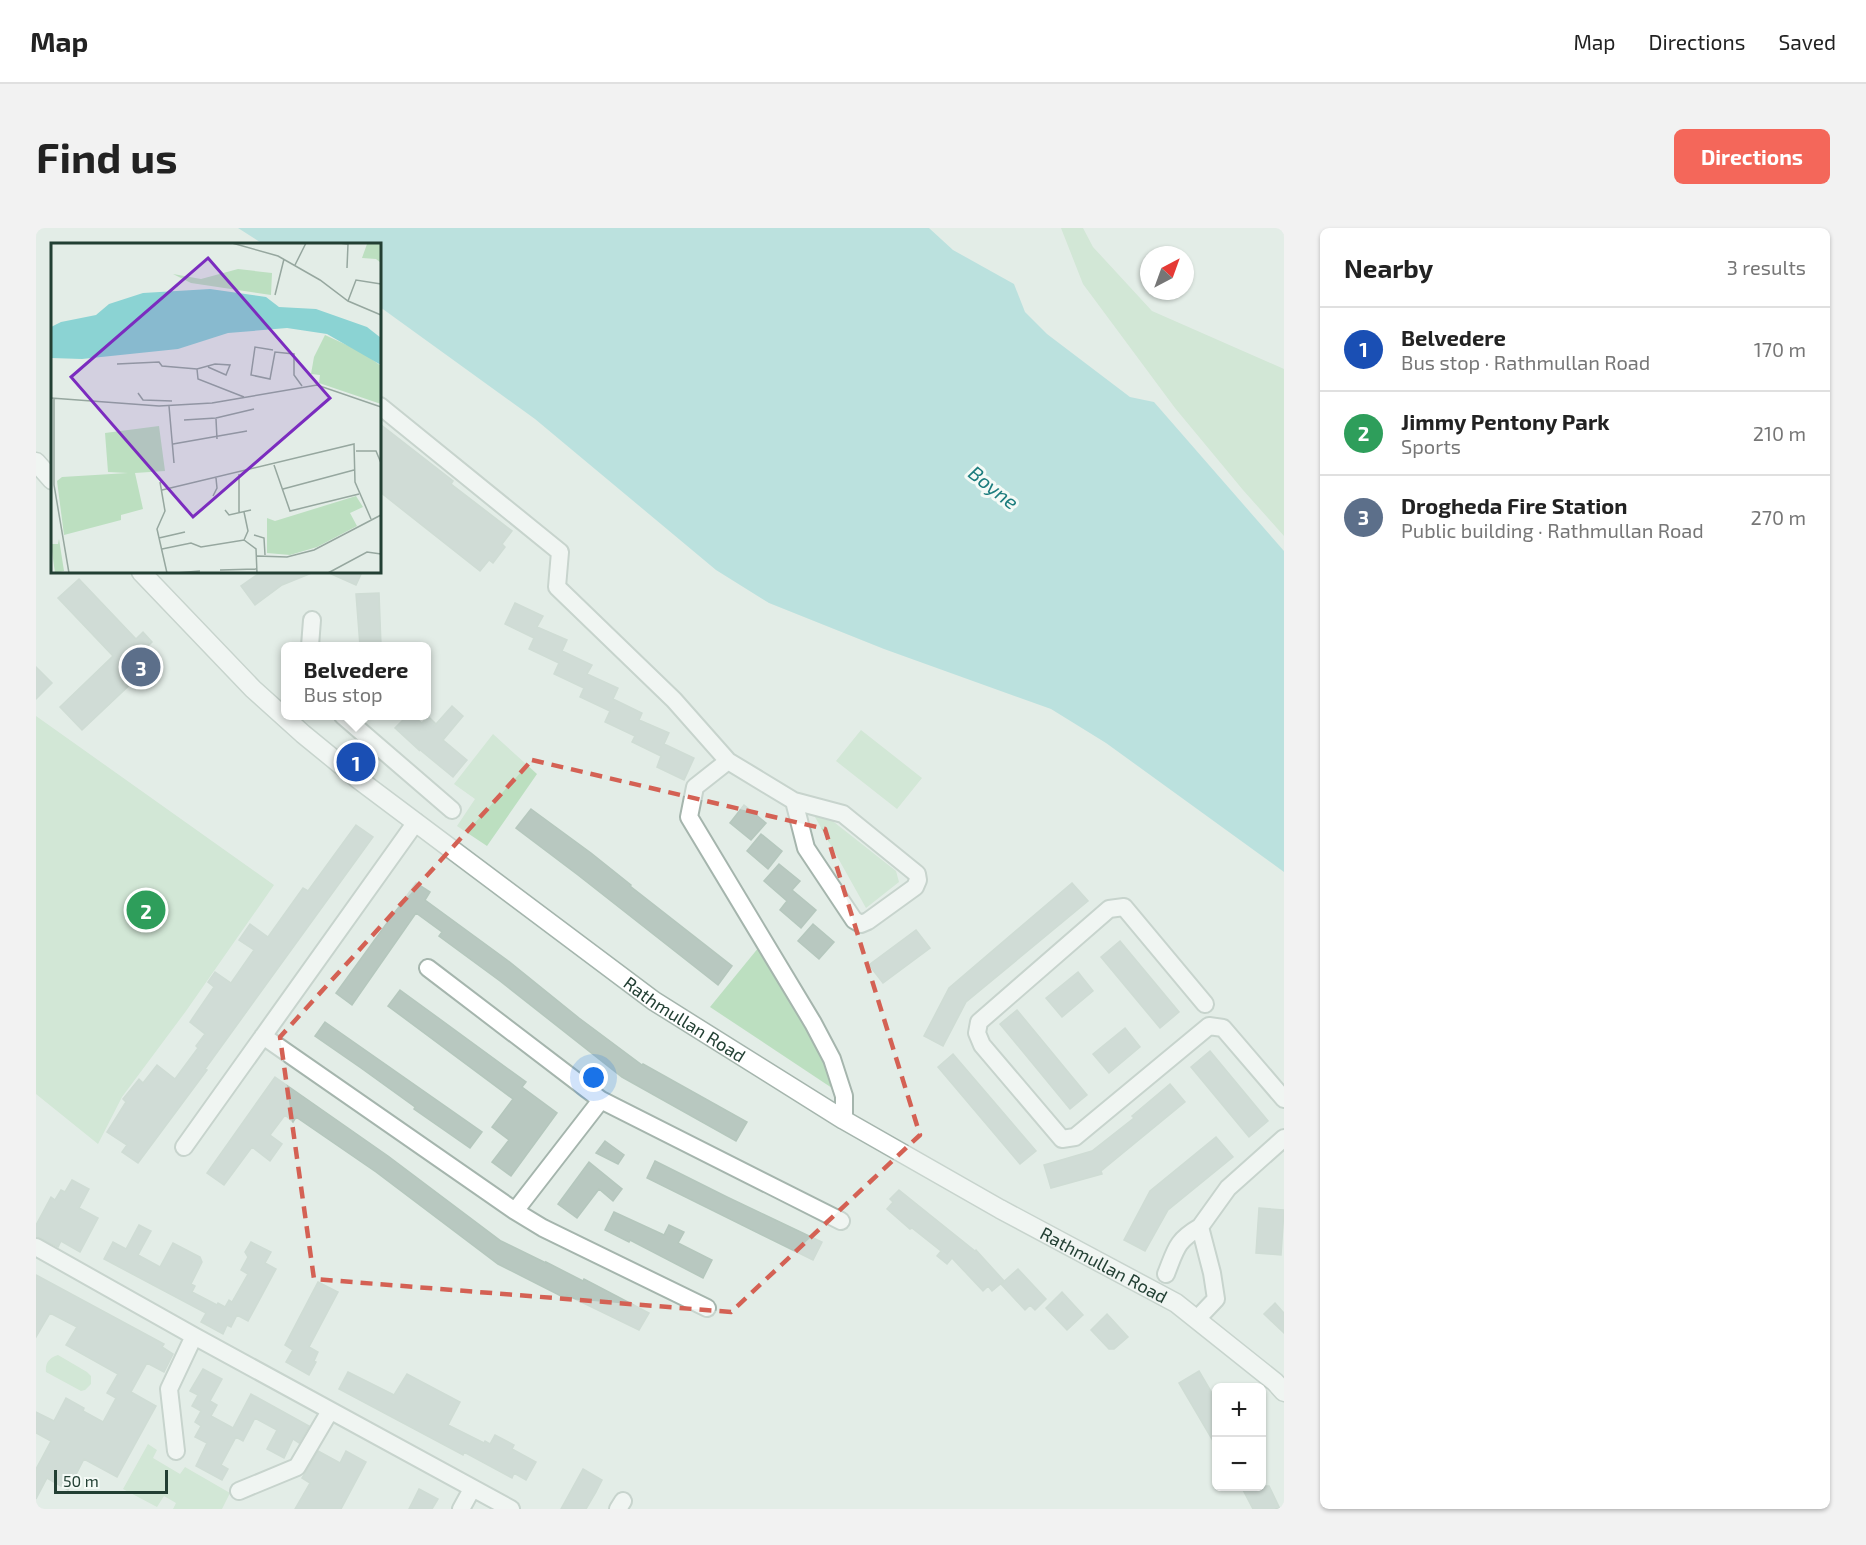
<!DOCTYPE html>
<html lang="en">
<head>
<meta charset="utf-8">
<style>
	:root { --surface:#fff; --page:#f2f2f2; --text:#222; --muted:#767676; --line:#e0e0e0; --accent:#f4675a }
	body { margin:0; font-family:"Exo 2",sans-serif; background:var(--page); color:var(--text) }
	.controls { position:absolute; right:18px; bottom:18px; display:grid; overflow:hidden; border-radius:9px; box-shadow:0 2px 4px #0004 }
	.controls button { width:54px; height:54px; display:grid; place-items:center; padding:0; border:0; border-bottom:2px solid var(--line); background:var(--surface); color:var(--text); font:30px sans-serif }
	.compass { position:absolute; left:1104px; top:18px; width:54px; height:54px; border-radius:50%; background:var(--surface); box-shadow:0 2px 4px #0004; rotate:41deg }
	.scale { position:absolute; left:18px; bottom:15px; width:114px; box-sizing:border-box; padding-left:6px; border:3px solid #223f33; border-top:0; font-size:16px; line-height:21px; white-space:nowrap; color:#223f33; -webkit-text-stroke:4px #f4faf6; paint-order:stroke }
	.you { position:absolute; left:558px; top:850px; width:21px; height:21px; margin:-15px; border:4px solid #fff; border-radius:50%; background:#1a73e8; box-shadow:0 0 0 9px #1a73e833 }
	.badge { display:grid; place-items:center; width:39px; height:39px; border-radius:50%; background:var(--accent); color:#fff; font-size:20px; font-weight:700 }
	.pin { position:absolute; translate:-50% -50%; border:3px solid #fff; box-shadow:0 2px 6px #0006 }
	.popup { position:absolute; left:245px; top:414px; width:150px; height:78px; box-sizing:border-box; display:grid; place-content:center; border-radius:9px; background:var(--surface); filter:drop-shadow(0 2px 4px #0005); font-size:20px; white-space:nowrap; color:var(--muted) }
	.popup b { font-size:22px; color:var(--text) }
	.popup::after { content:''; position:absolute; left:50%; top:100%; margin-left:-12px; border:12px solid transparent; border-top-color:var(--surface) }
	.list { margin:0; padding:0; list-style:none }
	h2 { display:flex; justify-content:space-between; align-items:center; height:78px; margin:0; padding:0 24px; font-size:26px }
	h2 small { font-size:20px; font-weight:400; color:var(--muted) }
	.list li { display:grid; grid-template-columns:39px 1fr auto; gap:18px; align-items:center; box-sizing:border-box; height:84px; padding:0 24px; border-top:2px solid var(--line) }
	.list b { display:block; font-size:22px; white-space:nowrap }
	.list p { margin:0; font-size:20px; white-space:nowrap; color:var(--muted) }
	.list em { font-size:20px; font-style:normal; color:var(--muted) }
	.map { position:relative; flex:none; width:1248px; height:1281px; overflow:hidden; border-radius:9px }
	header { display:flex; align-items:center; gap:36px; box-sizing:border-box; height:84px; padding:0 30px; background:var(--surface); border-bottom:2px solid var(--line) }
	header strong { font-size:28px }
	nav { display:flex; gap:33px; margin-inline-start:auto; font-size:21px }
	.intro { display:flex; align-items:center; justify-content:space-between; box-sizing:border-box; height:144px; padding:0 36px }
	h1 { margin:0; font-size:42px }
	.button { padding:15px 27px; border-radius:9px; background:var(--accent); color:#fff; font-size:21px; font-weight:700 }
	main { display:flex; gap:36px; padding:0 36px }
	aside { flex:1; background:var(--surface); border-radius:9px; box-shadow:0 2px 4px #0004 }
	.map>svg:first-child { display:block }
</style>
</head>
<body>
<header>
<strong>Map</strong>
<nav><a>Map</a><a>Directions</a><a>Saved</a></nav>
</header>
<div class="intro"><h1>Find us</h1><a class="button">Directions</a></div>
<main>
<div class="map">
<svg width="1248" height="1281" viewBox="0 0 1248 1281">
	<rect width="100%" height="100%" fill="#e3ede7"/>
	<!-- green -->
	<path fill="#bcdfc0" d="M1025 0H1047L1057 19 1116 83 1248 141V308L1207 262 1139 180 1047 56Z
		M0 488 238 657 150 783 86 869 62 916 0 866Z
		M825 502 886 550 861 581 800 533Z
		M457 506 501 546 451 618 421 598 439 571 418 556Z
		M782 585 789 587 860 643 863 654 830 680 779 589Z
		M723 719 785 821 799 862 674 779Z
		M22 1127 51 1144 55 1148V1156L49 1162 45 1163 10 1144C9 1135 13 1130 22 1127Z
		M112 1216 121 1222 117 1230 144 1246 149 1239 194 1265 186 1281H137L140 1275 128 1268 121 1279 87 1261Z"/>
	<!-- water -->
	<path fill="#8bd3d3" d="M202 0H893L917 22 978 56 989 84 1011 106 1094 169 1118 174 1248 323V644L1070 515 1015 481 848 421 733 375 680 342 499 191 344 79V16H227Z"/>
	<!-- building -->
	<path fill="#b8c8c0" stroke="#b5c7bd" stroke-width="1.5" d="M344 196 417 253 415 256 476 303 466 316 469 319 457 335 453 332 444 343 344 264Z
		M225 344H278L246 357 219 377 205 358Z
		M291 344H326L320 357Z
		M43 351 100 411 107 404 116 414 109 421 120 432 46 502 24 479 77 428 22 370Z
		M343 365 345 418H324L320 366Z
		M479 375 507 388 501 399 531 412 526 423 556 437 551 446 582 460 577 471 606 485 603 492 633 505 628 516 658 530 648 552 621 539 625 528 596 514 599 508 569 494 574 483 544 469 548 460 518 446 523 435 493 421 498 410 469 396Z
		M0 439 16 455 0 471Z
		M416 478 427 488 407 512 431 532 417 549 383 521V522L359 500 371 488H377L386 495 392 488 400 496Z
		M708 577 730 595 715 612 694 595Z
		M495 581 555 625 595 657 594 658 696 738 682 757 542 647 480 600Z
		M320 597 337 609 169 841 171 842 102 935 86 924 91 917 71 904 90 874 87 871 103 851 107 855 121 837 139 851 162 820 160 818 169 806 154 794 178 759 172 754 179 744 195 755 218 722 203 712 214 696 232 709 267 660 272 663Z
		M725 606 746 623 732 641 711 623Z
		M743 636 764 653 756 662 780 682 765 700 744 682 751 673 728 653Z
		M380 655 394 664 389 672 471 732 543 790 606 837 607 836 711 894 700 913 586 849 464 753 403 708 406 704 380 685 316 777 300 765Z
		M1036 655 1052 673 930 774 907 818 888 808 913 760Z
		M777 696 798 714 783 731 762 713Z
		M880 702 894 720 847 755 833 737Z
		M1084 713 1143 784 1124 800 1065 729Z
		M1042 744 1057 763 1026 789 1010 770Z
		M364 762 490 854 486 859 521 885 475 948 456 934 473 912 456 899 477 871 352 778Z
		M981 782 1051 867 1034 881 964 796Z
		M289 794 446 904 434 920 378 881 379 879 325 840 279 808Z
		M1089 800 1104 819 1073 845 1057 826Z
		M1174 823 1232 893 1213 909 1155 839Z
		M917 826 1000 923 984 936 902 839Z
		M239 849 352 928 465 1013 510 1035V1034L547 1053 548 1051 613 1085 603 1102 531 1067 529 1070 462 1036 340 944 260 889 257 894 249 887 234 907 246 916 234 933 216 919 188 957 171 945Z
		M1134 856 1149 874 1065 943 1066 946 1015 960 1008 937 1056 923 1098 890 1096 888Z
		M1180 909 1197 929 1132 982 1109 1023 1088 1012 1114 963Z
		M569 913 588 927 582 936 560 925Z
		M619 933 691 969 786 1014 777 1032 611 950Z
		M553 934 586 961 577 973 563 961 541 990 522 976Z
		M36 952 53 961 43 980 62 990 44 1024 25 1013 22 1019 0 1008V997L15 969 19 972 25 962 29 964Z
		M863 962 939 1023 940 1022 968 1053 956 1063 952 1058 947 1063 916 1030 911 1036 901 1028 905 1023 876 1000 874 1001 851 981 857 974 854 971Z
		M1223 980 1248 982 1245 1027 1220 1025Z
		M578 984 628 1007 633 997 648 1004 642 1015 676 1032 667 1050 594 1012 593 1014 569 1002Z
		M103 997 115 1003 102 1027 124 1039 137 1015 164 1029 166 1034 155 1056 159 1058 156 1064 181 1077 182 1075 189 1079 193 1072 196 1074 212 1046 205 1042 212 1029 209 1024 215 1014 235 1024 229 1035 240 1041 212 1093 201 1087 195 1099 191 1097 187 1106 165 1094 170 1085 68 1031 77 1014 90 1021Z
		M982 1041 1010 1071 999 1082 994 1077 989 1082 965 1056Z
		M0 1047 128 1116 126 1119 137 1126 128 1144 111 1135 95 1164 120 1178 81 1249 48 1231 32 1262 11 1250 0 1271V1241L15 1213 0 1205V1184L18 1193 30 1170 48 1180 47 1183 67 1194 80 1170 71 1165 82 1146 30 1117 41 1099 14 1085 0 1109Z
		M282 1054 302 1064 273 1119 282 1124 278 1133 280 1134 273 1147 250 1134 257 1122 249 1117Z
		M1026 1064 1047 1087 1031 1102 1010 1080Z
		M1239 1075 1248 1085V1105L1228 1086Z
		M1071 1086 1092 1109 1078 1121H1073L1055 1102Z
		M167 1141 186 1151 174 1173 181 1177 175 1188 197 1200 215 1166 273 1198 263 1215 257 1211 248 1230 231 1221 241 1202 219 1190 207 1213 200 1209 185 1237 192 1241 186 1252 160 1238 171 1215 159 1209 165 1198 159 1194 165 1183 156 1178 162 1167 154 1163Z
		M1163 1143 1180 1172V1218L1143 1155Z
		M312 1144 358 1167 371 1146 424 1174 412 1197 448 1215 449 1213 454 1216 459 1207 478 1217 476 1221 500 1234 490 1252 478 1245 476 1250 428 1224 427 1227 303 1161Z
		M282 1223 304 1235 310 1223 330 1234 305 1281H259L274 1255 266 1250Z
		M547 1241 566 1252 560 1264 550 1281H525Z
		M1205 1258H1233L1244 1281H1217Z
		M383 1261 402 1271 396 1281H373Z"/>
	<g fill="none" stroke-linecap="round" stroke-linejoin="round">
		<!-- minor casing -->
		<g stroke="#a5b5ad" stroke-width="20">
			<path id="minor" d="M344 178 524 324 521 359 638 472 692 533 758 573 807 586 881 646 882 652 879 659 832 693 825 696 818 692 770 620 758 573
				M274 418 276 392
				M307 488 416 582
				M692 533 659 559 653 589 777 795 796 831 808 868V892
				M392 740 565 872 805 993
				M1169 776 1088 679 1073 681 943 794 941 805 946 817 1026 911 1039 909 1173 798 1187 800 1248 871
				M227 808 479 983 507 1000 671 1080
				M148 919 380 594
				M479 983 565 872
				M0 1019 158 1108 475 1281
				M1130 1046C1140 1021 1140 1013 1164 999
				M1161 1091 1180 1071 1176 1045 1164 999 1192 960 1248 910
				M140 1223 133 1161 158 1108
				M203 1263 261 1239 294 1183
				M425 1281 436 1261
				M582 1281 587 1273"/>
		</g>
		<!-- tertiary casing -->
		<g stroke="#a5b5ad" stroke-width="21">
			<g id="tertiary">
				<path d="M0 234 16 252"/>
				<path id="s1" d="M105 344 217 461 267 506 322 551 618 773 808 892 964 981 1140 1075 1239 1154 1248 1164"/>
			</g>
		</g>
		<!-- minor -->
		<use href="#minor" stroke="#fff" stroke-width="16"/>
		<!-- tertiary -->
		<use href="#tertiary" stroke="#fff" stroke-width="18"/>
	</g>
	<!-- marked area -->
	<path d="M0 0H1248V1281H0ZM496 532 789 601 884 907 695 1084 278 1051 244 809Z" fill="#e3ede7" fill-opacity=".55" fill-rule="evenodd"/>
	<path fill="none" stroke="#d46154" stroke-width="4.5" stroke-dasharray="12 8" stroke-linejoin="round" d="M496 532 789 601 884 907 695 1084 278 1051 244 809Z"/>
	<g text-anchor="middle" dominant-baseline="central" stroke-width="6" stroke-linejoin="round" paint-order="stroke">
		<!-- street labels -->
		<g font-size="18" fill="#223f33" stroke="#f4faf6">
			<text stroke="none"><textPath href="#s1" startOffset="706">Rathmullan Road</textPath></text>
			<text stroke="none"><textPath href="#s1" startOffset="1192">Rathmullan Road</textPath></text>
		</g>
		<!-- water labels -->
		<g font-size="20" font-style="italic" fill="#1b7c7d" stroke="#f4faf6">
			<text transform="translate(958 259) rotate(38)">Boyne</text>
		</g>
	</g>
	<!-- overview -->
	<g transform="translate(15 15)">
		<rect width="330" height="330" fill="#e3ede7"/>
		<path d="M316 1H329L330 20 325 16 311 15ZM187 26 221 30 220 52 140 40 122 31 150 36ZM274 92 311 109 330 123V161L268 140 269 132 260 131 263 114ZM108 183 114 228 84 230 92 266 70 272V277L13 292 6 238 11 234 77 230 57 229 54 190ZM305 253 312 264 299 270 306 283 266 304 239 312 216 310V275L224 278ZM8 296 13 328 4 330 0 301H7Z" fill="#bcdfc0"/>
		<path d="M159 46 215 54 228 64 265 66 316 84 330 95V122L276 91 236 85 177 90 127 106 31 116 0 115V84L10 79 45 72 58 61 92 50Z" fill="#8bd3d3"/>
		<path fill="none" stroke="#96a79f" stroke-width="1.5" d="M181 0 227 13 269 37 297 58 330 72M288 0 297 1 296 25M244 22 255 0M224 52 233 16M297 58 305 37 330 41M222 107 204 104 200 132 219 136 224 109 243 111V132L251 143M66 121 108 119 111 123 146 126 164 121 179 122 175 132 157 124M146 126 147 136 193 154M87 150 92 157 121 158M0 155 108 163 161 160 266 142 330 164M3 155V242L18 330M118 163 123 220M165 176 166 196M133 177 165 175 203 166M122 201 196 188M305 208H325L330 220M223 222 239 268 308 251M188 231V270M109 239 114 268 106 286 116 330M232 246 303 227M111 247 303 201 304 239 320 276M162 253 166 245 165 235M174 267 178 272 200 267M193 269 197 288 193 297M203 292 213 295 214 312M108 295 134 289M111 306 140 300 150 304 193 297 205 306 206 330M206 313 236 314 263 307 330 272M169 327 206 326M125 330 149 328M277 330 316 309 330 311"/>
		<path fill="#7b2cbf" fill-opacity="0.15" stroke="#7b2cbf" stroke-width="3" d="M157 15 279 155 142 274 20 134Z"/>
		<rect width="330" height="330" fill="none" stroke="#223f33" stroke-width="3"/>
	</g>
</svg>
<div class="controls">
<button>+</button>
<button>−</button>
</div>
<svg class="compass" viewBox="-18 -18 36 36"><path d="M0-13l5 13h-10z" fill="#e53935"/><path d="M0 13l5-13h-10z" fill="#767676"/></svg>
<div class="scale">50 m</div>
<div class="you"></div>
<div class="pin badge" style="left:320px;top:534px;background:#1a4fb4">1</div>
<div class="popup"><b>Belvedere</b>Bus stop</div>
<div class="pin badge" style="left:110px;top:682px;background:#2e9e5b">2</div>
<div class="pin badge" style="left:105px;top:439px;background:#5c6f8a">3</div>
</div>
<aside>
<h2>Nearby<small>3 results</small></h2>
<ul class="list">
<li><span class="badge" style="background:#1a4fb4">1</span><div><b>Belvedere</b><p>Bus stop · Rathmullan Road</p></div><em>170 m</em></li>
<li><span class="badge" style="background:#2e9e5b">2</span><div><b>Jimmy Pentony Park</b><p>Sports</p></div><em>210 m</em></li>
<li><span class="badge" style="background:#5c6f8a">3</span><div><b>Drogheda Fire Station</b><p>Public building · Rathmullan Road</p></div><em>270 m</em></li>
</ul>
</aside>
</main>
</body>
</html>
